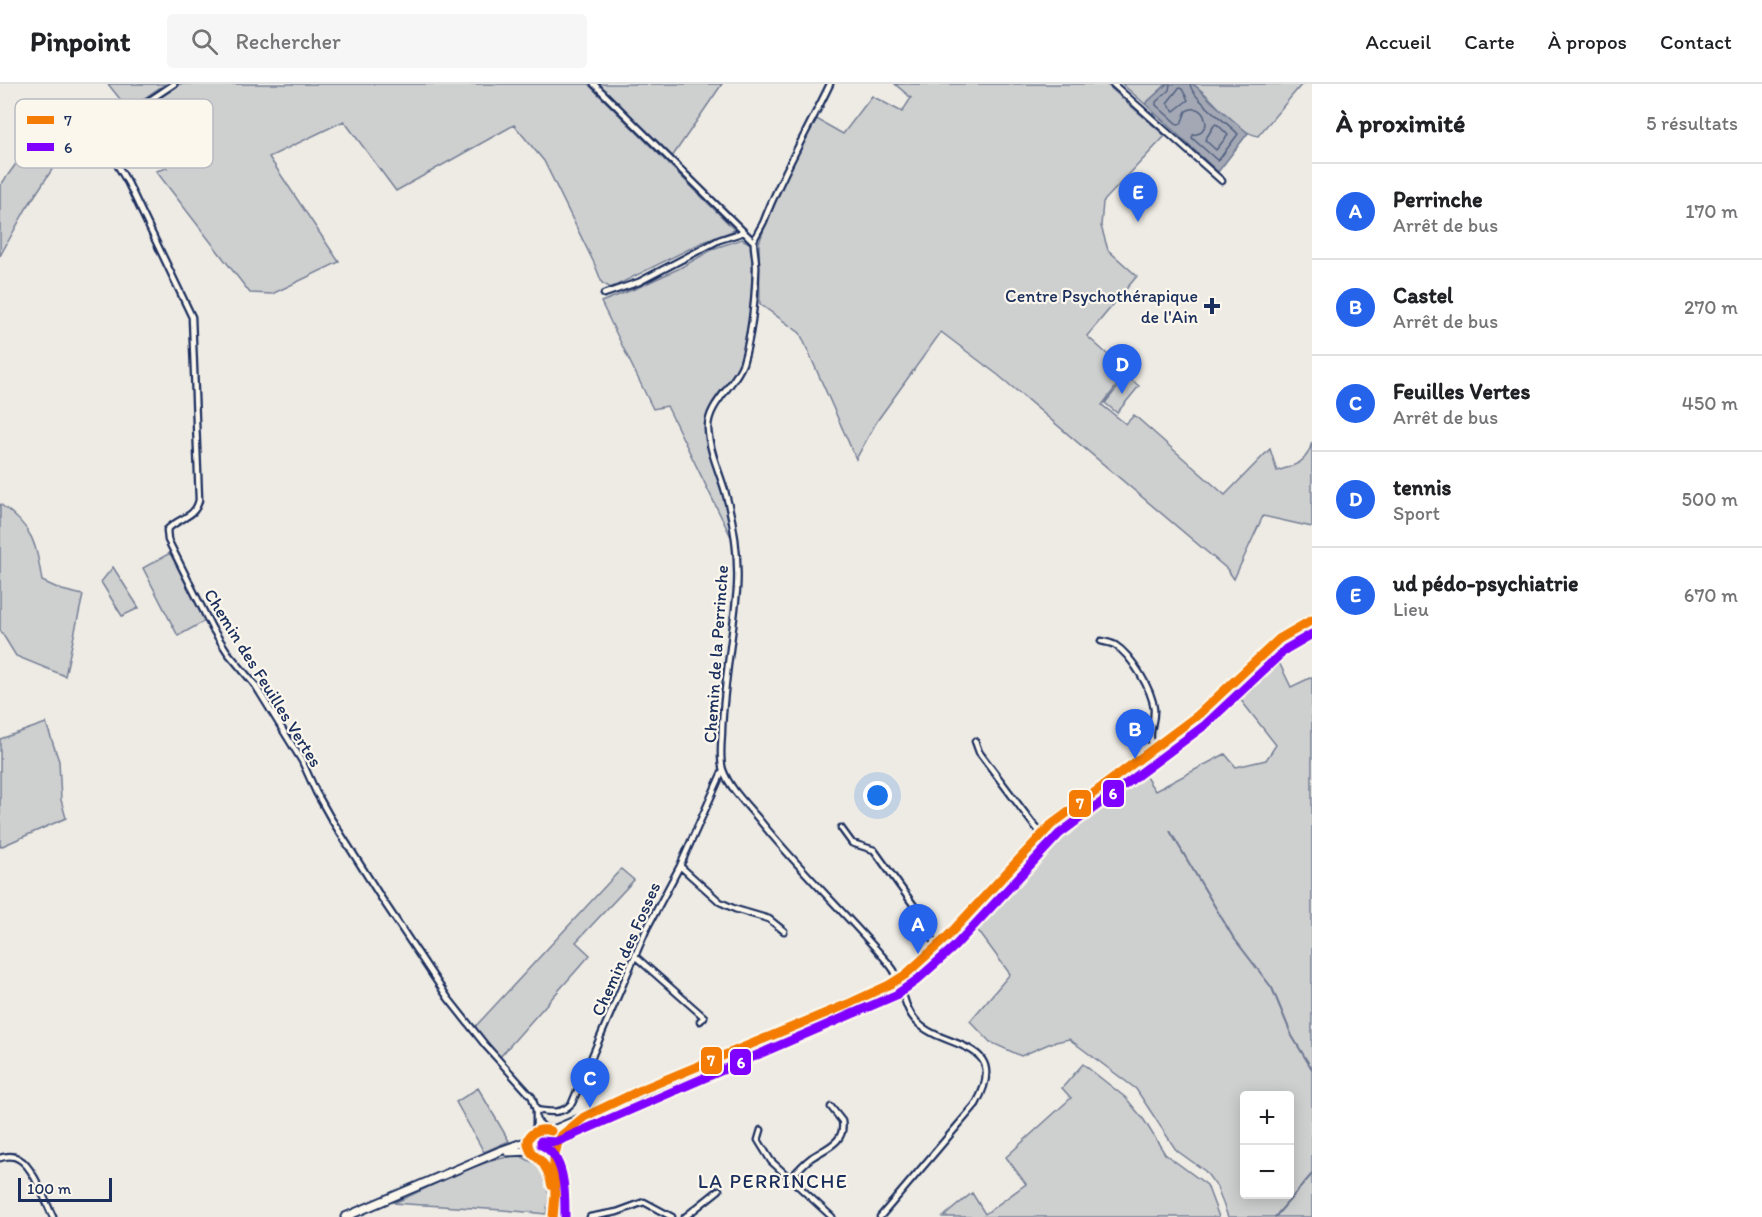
<!DOCTYPE html>
<html lang="fr">
<head>
<meta charset="utf-8">
<style>
	:root { --surface:#fff; --page:#f6f6f6; --text:#202124; --muted:#757577; --line:#e0e0e0; --accent:#2563eb }
	body { margin:0; font-family:Itim,sans-serif; background:var(--page); color:var(--text) }
	.controls { position:absolute; right:18px; bottom:18px; display:grid; overflow:hidden; border-radius:6px; box-shadow:0 3px 15px #0003 }
	.controls button { width:54px; height:54px; display:grid; place-items:center; padding:0; border:0; border-bottom:2px solid var(--line); background:var(--surface); color:var(--text); font:30px sans-serif }
	.scale { position:absolute; left:18px; bottom:15px; width:94px; box-sizing:border-box; padding-left:6px; border:3px solid #1b2f5e; border-top:0; font-size:16px; line-height:21px; white-space:nowrap; color:#1b2f5e; -webkit-text-stroke:4px #fbf7ec; paint-order:stroke }
	.you { position:absolute; left:878px; top:712px; width:21px; height:21px; margin:-15px; border:4px solid #fff; border-radius:50%; background:#1a73e8; box-shadow:0 0 0 9px #1a73e833 }
	.badge { display:grid; place-items:center; width:39px; height:39px; border-radius:50%; background:var(--accent); color:#fff; font-size:20px; font-weight:700 }
	.pin { position:absolute; translate:-50% -50px; filter:drop-shadow(0 2px 3px #0008) }
	.pin::after { content:''; position:absolute; top:32px; width:21px; height:18px; background:inherit; clip-path:polygon(0 0,100% 0,50% 100%) }
	.list { margin:0; padding:0; list-style:none }
	h2 { display:flex; justify-content:space-between; align-items:center; height:78px; margin:0; padding:0 24px; font-size:26px }
	h2 small { font-size:20px; font-weight:400; color:var(--muted) }
	.list li { display:grid; grid-template-columns:39px 1fr auto; gap:18px; align-items:center; box-sizing:border-box; height:96px; padding:0 24px; border-top:2px solid var(--line) }
	.list b { display:block; font-size:22px; white-space:nowrap }
	.list p { margin:0; font-size:20px; white-space:nowrap; color:var(--muted) }
	.list em { font-size:20px; font-style:normal; color:var(--muted) }
	.icon { flex:none; width:33px; height:33px; fill:none; stroke:currentColor; stroke-width:2; stroke-linecap:round; stroke-linejoin:round }
	.map { position:relative; flex:none; width:1312px; height:1133px; overflow:hidden }
	header { display:flex; align-items:center; gap:36px; box-sizing:border-box; height:84px; padding:0 30px; background:var(--surface); border-bottom:2px solid var(--line) }
	header strong { font-size:28px }
	nav { display:flex; gap:33px; margin-inline-start:auto; font-size:21px }
	.search { width:420px; height:54px; background:var(--page); display:flex; align-items:center; gap:15px; box-sizing:border-box; padding:0 21px; border-radius:6px; color:var(--muted); font-size:22px }
	main { display:flex }
	aside { flex:1; background:var(--surface) }
	.map>svg:first-child { display:block }
</style>
</head>
<body>
<header>
<strong>Pinpoint</strong>
<div class="search"><svg class="icon" aria-label="search" viewBox="0 0 24 24"><circle cx="10" cy="10" r="6"/><path d="M15 15l6 6"/></svg>Rechercher</div>
<nav><a>Accueil</a><a>Carte</a><a>À propos</a><a>Contact</a></nav>
</header>
<main>
<div class="map">
<svg width="1312" height="1133" viewBox="0 0 1312 1133">
	<rect width="100%" height="100%" fill="#eeebe4"/>
	<filter id="ink" filterUnits="userSpaceOnUse"><feTurbulence type="fractalNoise" baseFrequency=".0167" numOctaves="2"/><feDisplacementMap in="SourceGraphic" scale="12" xChannelSelector="R" yChannelSelector="G"/><feConvolveMatrix kernelMatrix="1 2 1 2 8 2 1 2 1" color-interpolation-filters="sRGB"/></filter>
	<g filter="url(#ink)">
		<!-- green -->
		<path fill="#cecfcf" stroke="#747f96" stroke-width="1.5" fill-rule="evenodd" d="M108 0H165L128 25Z
			M180 0H588L735 146 701 159 611 204 602 199 595 181 544 77 514 41 396 107 344 37 269 73 339 178 272 210 250 209 156 87 167 84 146 57 132 30Z
			M598 0H722L672 73Z
			M895 0H1106L1165 52 1103 118 1101 142 1108 166 1137 192 1087 252 1127 288 1102 321 1126 340 1134 331 1225 411 1270 365 1277 387C1296 381 1307 379 1312 358V443L1263 432 1234 495 1227 485 998 291 941 248 877 337 856 375 800 249 760 220 759 159 777 109 815 34 843 50 872 12 902 28 911 14Z
			M1122 0H1167L1145 20Z
			M1192 0H1302L1258 52C1231 46 1215 13 1192 0Z
			M33 56 55 81 26 125 0 172V102Z
			M742 155 751 160C755 191 750 265 735 291 725 310 709 318 706 341 703 361 722 400 727 421 730 432 731 445 733 457L667 322 653 325 601 218 637 204 680 184 715 164Z
			M1127 292 1139 302 1117 329 1105 319Z
			M0 420C33 443 36 459 42 497L62 506 83 511 65 592 16 572 0 546Z
			M170 469 205 537 178 552 143 484Z
			M113 483 139 524 122 532 101 498Z
			M1273 566 1291 603 1312 593V1133H1228L1217 1103 1205 1087 1176 1066 1136 1005 1069 955 1051 959 1021 972 990 958 970 937 1010 890 971 837C991 810 1013 783 1037 760 1068 730 1104 706 1139 682L1155 707 1225 670 1236 683 1266 676 1276 661 1233 606ZM1244 1012H1290V1110H1244Z
			M46 639 59 677 61 716 66 734 0 763V655Z
			M621 785 634 796 576 858 590 871 499 974 474 944Z
			M1083 980 1126 1014 1144 1036 1165 1070 1207 1101 1219 1133H943L972 1109 985 1130 1026 1100 1006 1073 1071 1014 1062 1004Z
			M478 1004 509 1057 484 1068 456 1018Z
			M519 1071 539 1082 549 1111 546 1130C495 1124 445 1123 394 1119 435 1101 475 1077 519 1071Z"/>
		<!-- water -->
		<path fill="#a3a8b4" stroke="#6d7892" stroke-width="1.5" d="M1167 0H1192L1198 4 1213 19 1248 49 1218 88 1145 20Z"/>
		<g fill="none" stroke-linecap="round" stroke-linejoin="round">
			<!-- shore -->
			<path stroke="#515f80" stroke-width="1.5" d="M1170 0 1169 6 1156 18V21L1178 41 1181 40 1186 27C1198 21 1205 28 1206 41L1200 49 1193 51 1192 54 1218 77 1238 50C1227 38 1192 15 1190 0
				M1179 4 1182 5 1188 16 1174 27 1167 19Z
				M1215 40 1218 41 1228 51 1216 66 1205 56Z"/>
			<!-- stream -->
			<path stroke="#6d7892" stroke-width="2" d="M1170 747 1233 853 1272 904 1292 952 1312 985
				M1275 1133 1312 1090"/>
			<!-- minor casing -->
			<g stroke="#1b2f5e" stroke-width="9">
				<path id="minor" d="M174 0 99 50 128 99 192 233 199 416C195 435 178 433 167 446L168 456 212 544 228 569 255 601 302 677 316 708 330 733 382 815 448 914 486 962 532 1013 536 1026V1041L534 1047
					M594 0 753 157
					M830 0C808 46 782 89 764 137 762 142 754 154 754 157 753 162 757 179 756 186 755 217 752 249 743 279 735 302 707 320 708 345 709 366 719 387 725 407 734 439 739 472 737 505 733 552 724 598 722 645 722 657 719 674 723 686 729 703 745 719 757 733 798 785 847 830 890 881 904 897 901 922 917 938 943 966 1012 955 976 1020L880 1133
					M1113 0 1222 97
					M604 210 639 198 719 156 744 148
					M1101 557C1106 558 1111 559 1115 561 1131 571 1152 605 1154 625 1155 641 1146 649 1154 666
					M975 657 979 668 1033 740 1042 750
					M841 744 852 759 874 766 925 837 936 864
					M680 782 720 818 735 825 769 835 784 847
					M636 873 704 933 700 937
					M536 1026C551 1028 561 1031 572 1019L647 844 680 782 723 686
					M537 1037 546 1045
					M761 1046 758 1056 771 1077 832 1133
					M0 1074C6 1072 13 1071 19 1075 33 1082 46 1119 53 1133
					M790 1095C797 1087 803 1080 811 1074 825 1064 846 1059 842 1037L831 1023
					M554 1130 559 1133
					M590 1133 617 1128 644 1118 672 1133
					M685 1133 719 1106"/>
			</g>
			<!-- tertiary casing -->
			<g stroke="#1b2f5e" stroke-width="10">
				<path id="tertiary" d="M539 1073 549 1091 553 1105
					M553 1133 555 1111V1069"/>
			</g>
			<!-- secondary casing -->
			<g stroke="#1b2f5e" stroke-width="11">
				<path id="secondary" d="M528 1059a15 15 0 1 1 30 0a15 15 0 1 1-30 0Z
					M551 1047 889 901 910 887 946 854 1030 762 1051 741 1198 631 1279 555 1312 536
					M558 1058 577 1039
					M508 1068 530 1067
					M345 1133 500 1067 528 1057"/>
			</g>
			<!-- minor -->
			<use href="#minor" stroke="#fbf7ec" stroke-width="4.5"/>
			<!-- tertiary -->
			<use href="#tertiary" stroke="#fbf7ec" stroke-width="6"/>
			<!-- secondary -->
			<use href="#secondary" stroke="#fbf7ec" stroke-width="7"/>
			<!-- bus-1 casing -->
			<g stroke="#fbf7ec" stroke-width="14">
				<path id="bus-1" d="M551 1047C538 1043 522 1051 530 1066 532 1071 537 1073 540 1076 547 1083 550 1093 552 1102
					M553 1133 555 1111 554 1075 558 1058 562 1051 584 1033 643 1005 848 920 889 901 905 891 946 854 1051 741 1198 631 1279 555 1312 536"/>
			</g>
			<!-- bus-2 casing -->
			<g stroke="#fbf7ec" stroke-width="14">
				<path id="bus-2" d="M565 1133C565 1110 566 1072 541 1061V1057L556 1058 896 911 917 896 954 863 1059 750 1205 641 1286 565 1312 550"/>
			</g>
			<!-- bus-1 -->
			<use href="#bus-1" stroke="#f47c05" stroke-width="9"/>
			<!-- bus-2 -->
			<use href="#bus-2" stroke="#8000ff" stroke-width="9"/>
		</g>
	</g>
	<!-- markers -->
	<path fill="#1b2f5e" stroke="#fbf7ec" stroke-width="2" d="M1209 213h6v6h6v6h-6v6h-6v-6h-6v-6h6z"/>
	<g text-anchor="middle" dominant-baseline="central" stroke-width="4.5" stroke-linejoin="round" paint-order="stroke">
		<!-- poi labels -->
		<g font-size="18" fill="#1b2f5e" stroke="#fbf7ec" text-anchor="end">
			<text x="1198" y="212">Centre Psychothérapique<tspan x="1198" dy="21">de l'Ain</tspan></text>
		</g>
		<!-- street labels -->
		<g font-size="18" fill="#1b2f5e" stroke="#fbf7ec">
			<text transform="translate(716 570) rotate(-86)">Chemin de la Perrinche</text>
			<text transform="translate(263 594) rotate(58)">Chemin des Feuilles Vertes</text>
			<text transform="translate(626 865) rotate(-66)">Chemin des Fosses</text>
		</g>
		<!-- neighbourhood labels -->
		<g font-size="20" letter-spacing="1.5" fill="#1b2f5e" stroke="#fbf7ec">
			<text x="773" y="1097">LA PERRINCHE</text>
		</g>
	</g>
	<!-- legend -->
	<rect x="15" y="15" width="198" height="69" rx="9" fill="#fbf7ec" stroke="#b8bbc1" stroke-width="1.5"/>
	<rect x="27" y="32" width="27" height="8" fill="#f47c05"/>
	<rect x="27" y="59" width="27" height="8" fill="#8000ff"/>
	<g font-size="16" fill="#1b2f5e">
		<text x="64" y="42">7</text>
		<text x="64" y="69">6</text>
	</g>
	<g stroke="#fbf7ec" stroke-width="2">
		<rect x="1102" y="695" width="23" height="29" rx="6" fill="#8000ff"/>
		<rect x="1068" y="705" width="24" height="29" rx="6" fill="#f47c05"/>
		<rect x="700" y="962" width="23" height="29" rx="6" fill="#f47c05"/>
		<rect x="729" y="964" width="23" height="28" rx="6" fill="#8000ff"/>
	</g>
	<g font-size="16" text-anchor="middle" font-weight="bold" fill="#fff">
		<text x="1113" y="715">6</text>
		<text x="1080" y="725">7</text>
		<text x="711" y="982">7</text>
		<text x="741" y="984">6</text>
	</g>
</svg>
<div class="controls">
<button>+</button>
<button>−</button>
</div>
<div class="scale">100 m</div>
<div class="you"></div>
<div class="pin badge" style="left:918px;top:870px">A</div>
<div class="pin badge" style="left:1135px;top:675px">B</div>
<div class="pin badge" style="left:590px;top:1024px">C</div>
<div class="pin badge" style="left:1122px;top:310px">D</div>
<div class="pin badge" style="left:1138px;top:138px">E</div>
</div>
<aside>
<h2>À proximité<small>5 résultats</small></h2>
<ul class="list">
<li><span class="badge">A</span><div><b>Perrinche</b><p>Arrêt de bus</p></div><em>170 m</em></li>
<li><span class="badge">B</span><div><b>Castel</b><p>Arrêt de bus</p></div><em>270 m</em></li>
<li><span class="badge">C</span><div><b>Feuilles Vertes</b><p>Arrêt de bus</p></div><em>450 m</em></li>
<li><span class="badge">D</span><div><b>tennis</b><p>Sport</p></div><em>500 m</em></li>
<li><span class="badge">E</span><div><b>ud pédo-psychiatrie</b><p>Lieu</p></div><em>670 m</em></li>
</ul>
</aside>
</main>
</body>
</html>
